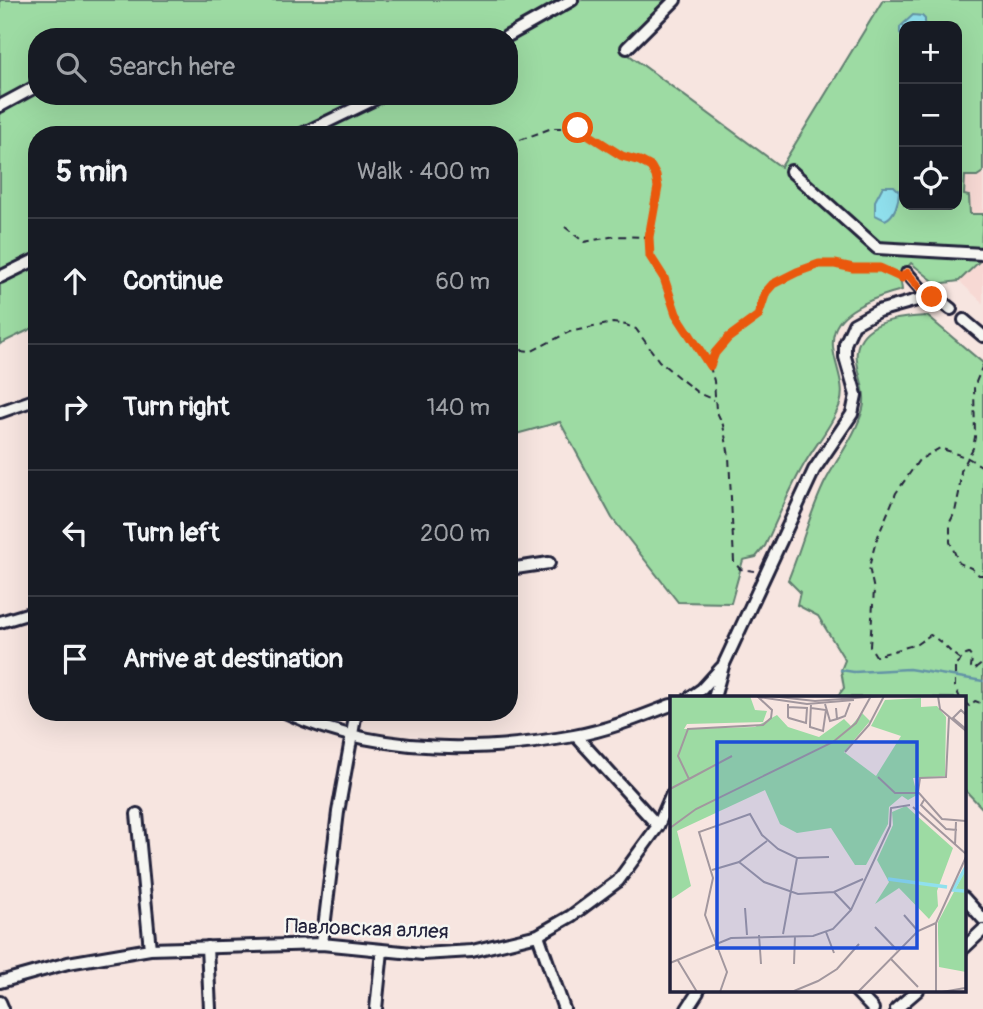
<!DOCTYPE html>
<html lang="en">
<head>
<meta charset="utf-8">
<style>
	:root { --surface:#171b24; --page:#20242c; --text:#f1f3f6; --muted:#9ea1a6; --line:#363941 }
	body { margin:0; font-family:Pangolin,sans-serif; background:var(--page); color:var(--text) }
	.controls { position:absolute; right:21px; top:21px; display:grid; overflow:hidden; border-radius:14px; box-shadow:0 7px 28px #0002 }
	.controls button { width:63px; height:63px; display:grid; place-items:center; padding:0; border:0; border-bottom:2px solid var(--line); background:var(--surface); color:var(--text); font:35px sans-serif }
	.stop { position:absolute; width:21px; height:21px; margin:-16px; border:5px solid #ea580c; border-radius:50%; background:#fff }
	.stop.end { background:#ea580c; border-color:#fff; box-shadow:0 2px 7px #0008 }
	.list { margin:0; padding:0; list-style:none }
	h2 { display:flex; justify-content:space-between; align-items:center; height:91px; margin:0; padding:0 28px; font-size:30px }
	h2 small { font-size:23px; font-weight:400; color:var(--muted) }
	.list li { display:grid; grid-template-columns:46px 1fr auto; gap:21px; align-items:center; box-sizing:border-box; height:126px; padding:0 28px; border-top:2px solid var(--line) }
	.list b { display:block; font-size:26px; white-space:nowrap }
	.list em { font-size:23px; font-style:normal; color:var(--muted) }
	.icon { flex:none; width:38px; height:38px; fill:none; stroke:currentColor; stroke-width:2; stroke-linecap:round; stroke-linejoin:round }
	.map { position:relative; flex:none; width:983px; height:1009px; overflow:hidden }
	.search { position:absolute; background:var(--surface); box-shadow:0 7px 28px #0002; left:28px; top:28px; width:490px; height:77px; display:flex; align-items:center; gap:18px; box-sizing:border-box; padding:0 24px; border-radius:28px; color:var(--muted); font-size:26px }
	.panel { position:absolute; background:var(--surface); box-shadow:0 7px 28px #0002; left:28px; top:126px; width:490px; height:595px; border-radius:28px }
	.map>svg:first-child { display:block }
</style>
</head>
<body>
<div class="map">
<svg width="983" height="1009" viewBox="0 0 983 1009">
	<rect width="100%" height="100%" fill="#f7e5e0"/>
	<filter id="ink" filterUnits="userSpaceOnUse"><feTurbulence type="fractalNoise" baseFrequency=".0143" numOctaves="2"/><feDisplacementMap in="SourceGraphic" scale="14" xChannelSelector="R" yChannelSelector="G"/><feConvolveMatrix kernelMatrix="1 2 1 2 8 2 1 2 1" color-interpolation-filters="sRGB"/></filter>
	<g filter="url(#ink)">
		<!-- built -->
		<path fill="#f7d9d4" d="M983 172V216V214H970L964 196 965 175 977 176Z
			M983 258V303L959 281Z"/>
		<!-- green -->
		<path fill="#9ddba3" stroke="#607e6f" stroke-width="2" fill-rule="evenodd" d="M0 0H667L621 49 781 167 883 0H983V172L977 176H965L964 195 969 196 970 214H983C983 230 979 243 983 258L959 281 937 284 911 263 900 275 902 290C882 295 842 308 835 330 826 354 848 380 840 404 832 427 813 447 802 468 788 493 777 520 765 546L756 557 743 560 731 603 678 602 612 518 560 422 509 436V135H37V326L0 344ZM904 26H957V205H904ZM37 37H509V96H37Z
			M927 316 983 363V809L964 789V698L837 697 844 688 841 670 845 660 818 616 797 605 800 592 788 580C801 549 809 515 824 484 836 460 856 435 863 409 869 387 849 361 860 341 871 319 906 317 927 316Z"/>
		<!-- water -->
		<path fill="#90e0ed" stroke="#6494a6" stroke-width="2" d="M913 15 922 16 925 19V26H904V37L900 33V27Z
			M883 186H894L899 191C899 201 895 216 885 220L875 215V201Z"/>
		<g fill="none" stroke-linecap="round" stroke-linejoin="round">
			<!-- stream -->
			<path stroke="#6494a6" stroke-width="2.5" d="M841 670 854 672 909 669 983 681"/>
			<!-- minor casing -->
			<g stroke="#22223b" stroke-width="16">
				<path id="minor" d="M506 37 572 0
					M627 48 675 0
					M0 106 37 86
					M300 135 381 96
					M791 171 877 248 983 254
					M907 273 928 297
					M0 277 37 259
					M964 320 983 336
					M0 412 37 399
					M509 569 549 563
					M0 622 37 611
					M689 698 702 689 721 668
					M714 698 723 666 814 470 852 414 856 395 845 357V344L854 324 878 311 928 297 937 298 951 309
					M285 712C374 754 479 753 574 736 608 730 640 717 671 705
					M576 736 658 826
					M137 814 150 949
					M964 898 983 919
					M538 935 564 1009
					M322 944 338 812 356 712
					M207 947 210 1009
					M964 948 983 930
					M0 982 68 963 150 949 322 944 422 954 472 951 538 935 571 916 618 881 658 826 671 796
					M855 990 873 1009
					M0 1002 3 1009
					M376 1009 382 951
					M687 1009 698 992
					M896 1009 918 990"/>
			</g>
			<!-- path -->
			<path stroke="#22223b" stroke-width="2" stroke-dasharray="7 5" stroke-linecap="butt" d="M509 144 552 128H578L622 156 640 161 651 168 656 176 658 187 649 237 650 256 664 278 676 314 710 367 714 381 716 410 723 425 729 456 734 562 740 569 754 571
				M565 227 584 242 615 236 648 237
				M509 349 532 351 569 332 613 323 626 325 636 329 659 361 678 377 698 393 714 400
				M983 365 974 387 975 437 973 448 961 471 959 493 955 512 950 522V542L959 563 971 568 979 575H983
				M710 366 715 353 728 338 758 316 766 292 773 284 797 272 819 264H835L854 268H880L899 277
				M960 659C949 652 942 641 930 635L917 644 876 656 870 646 874 590 869 567 876 541 896 493 919 460 940 448 968 458 983 467
				M960 698 955 687V665L966 655 969 654 972 658 971 667 974 670 983 663
				M964 702 969 706 975 701 983 704"/>
			<!-- minor -->
			<use href="#minor" stroke="#f6f6f2" stroke-width="10"/>
		</g>
	</g>
	<g fill="none" stroke-linecap="round" stroke-linejoin="round" filter="url(#ink)">
		<!-- route -->
		<path stroke="#ea580c" stroke-width="9" d="M578 128 622 156 640 161 651 167 656 176 658 187 649 237 650 256 664 278 676 314 710 366 715 353 728 338 758 316 766 292 773 284 797 272 819 264H835L853 268H880L902 278 907 273 928 297H932"/>
	</g>
	<g text-anchor="middle" dominant-baseline="central" stroke-width="5" stroke-linejoin="round" paint-order="stroke">
		<!-- street labels -->
		<g font-size="21" fill="#22223b" stroke="#f6f6f2">
			<text transform="translate(367 929) rotate(2)">Павловская аллея</text>
		</g>
	</g>
	<!-- overview -->
	<g transform="translate(670 696)">
		<rect width="296" height="296" fill="#f7e5e0"/>
		<path d="M0 0H80L85 14 97 15 93 26 17 28 14 33 85 31 107 19 118 31 149 41 174 23 181 30 192 17 200 25 174 56 206 80 231 40 201 30 215 4 251 2V11L267 10 276 21 275 80 243 82 247 99 238 104 232 100 219 111 218 128 196 169H185L161 132 127 137 110 128 95 94 7 135 21 190 0 204ZM236 110 283 152 267 195 268 210 259 223 229 192 205 208 219 186 207 164 223 129 222 116ZM296 173V276L269 271 268 237V226Z" fill="#9ddba3"/>
		<path fill="none" stroke="#90e0ed" stroke-width="3.5" d="M218 183 277 191M294 195 283 194 296 171"/>
		<path fill="none" stroke="#a2979e" stroke-width="2" d="M100 0 145 5 212 0M268 0 270 13 296 35M88 1 137 8 184 4M155 8 160 25 167 23 166 12M118 11 137 12 136 27 119 22 118 21V8M141 12 156 14 153 35 140 31V29L141 8M296 19 291 14 283 22 296 33M279 21 276 81 250 82 248 96 272 123 296 125M167 23 175 20 180 7M175 56 199 29 214 0M208 81 225 97H249M19 83 62 60M0 93 19 83 8 60 18 33 93 29 101 22 102 14 87 0M254 104 251 109 276 133 287 134M243 111 296 158M0 132 26 113 163 46 186 27 201 0M285 149 286 126M69 166 94 186 128 198 164 196 193 183M42 174 69 166 97 145M164 196 181 214M75 212 77 239M234 219 248 235M205 231 227 254M156 236 164 257M113 238 127 162M89 239 91 268M220 262 248 291M7 263 27 296M0 267 61 242 143 240 163 233 181 214 220 130 221 112 240 109M124 268 125 240M50 296 57 276 35 219 43 182 29 136 80 118 92 139 108 153 127 162 159 161M82 296 124 295 148 285 167 273 189 248M188 296 248 235 266 227M266 296V227L296 161M272 296 295 292"/>
		<path fill="#1d4ed8" fill-opacity="0.15" stroke="#1d4ed8" stroke-width="3.5" d="M47 46H247V252H47Z"/>
		<rect width="296" height="296" fill="none" stroke="#22223b" stroke-width="3.5"/>
	</g>
</svg>
<div class="controls">
<button>+</button>
<button>−</button>
<button><svg class="icon" aria-label="locate" viewBox="0 0 24 24"><circle cx="12" cy="12" r="6"/><path d="M12 2v4M12 18v4M2 12h4M18 12h4"/></svg></button>
</div>
<div class="stop" style="left:578px;top:128px"></div>
<div class="stop end" style="left:932px;top:297px"></div>
<div class="search"><svg class="icon" aria-label="search" viewBox="0 0 24 24"><circle cx="10" cy="10" r="6"/><path d="M15 15l6 6"/></svg>Search here</div>
<section class="panel">
<h2>5 min<small>Walk · 400 m</small></h2>
<ul class="list">
<li><svg class="icon" aria-label="ahead" viewBox="0 0 24 24"><path d="M12 20V5M6 11l6-6 6 6"/></svg><div><b>Continue</b></div><em>60 m</em></li>
<li><svg class="icon" aria-label="right" viewBox="0 0 24 24"><path d="M7 20v-9h11M14 6l5 5-5 5"/></svg><div><b>Turn right</b></div><em>140 m</em></li>
<li><svg class="icon" aria-label="left" viewBox="0 0 24 24"><path d="M17 20v-9H6M10 6l-5 5 5 5"/></svg><div><b>Turn left</b></div><em>200 m</em></li>
<li><svg class="icon" aria-label="arrive" viewBox="0 0 24 24"><path d="M6 21V4h12l-3 4 3 4H6"/></svg><div><b>Arrive at destination</b></div></li>
</ul>
</section>
</div>
</body>
</html>
